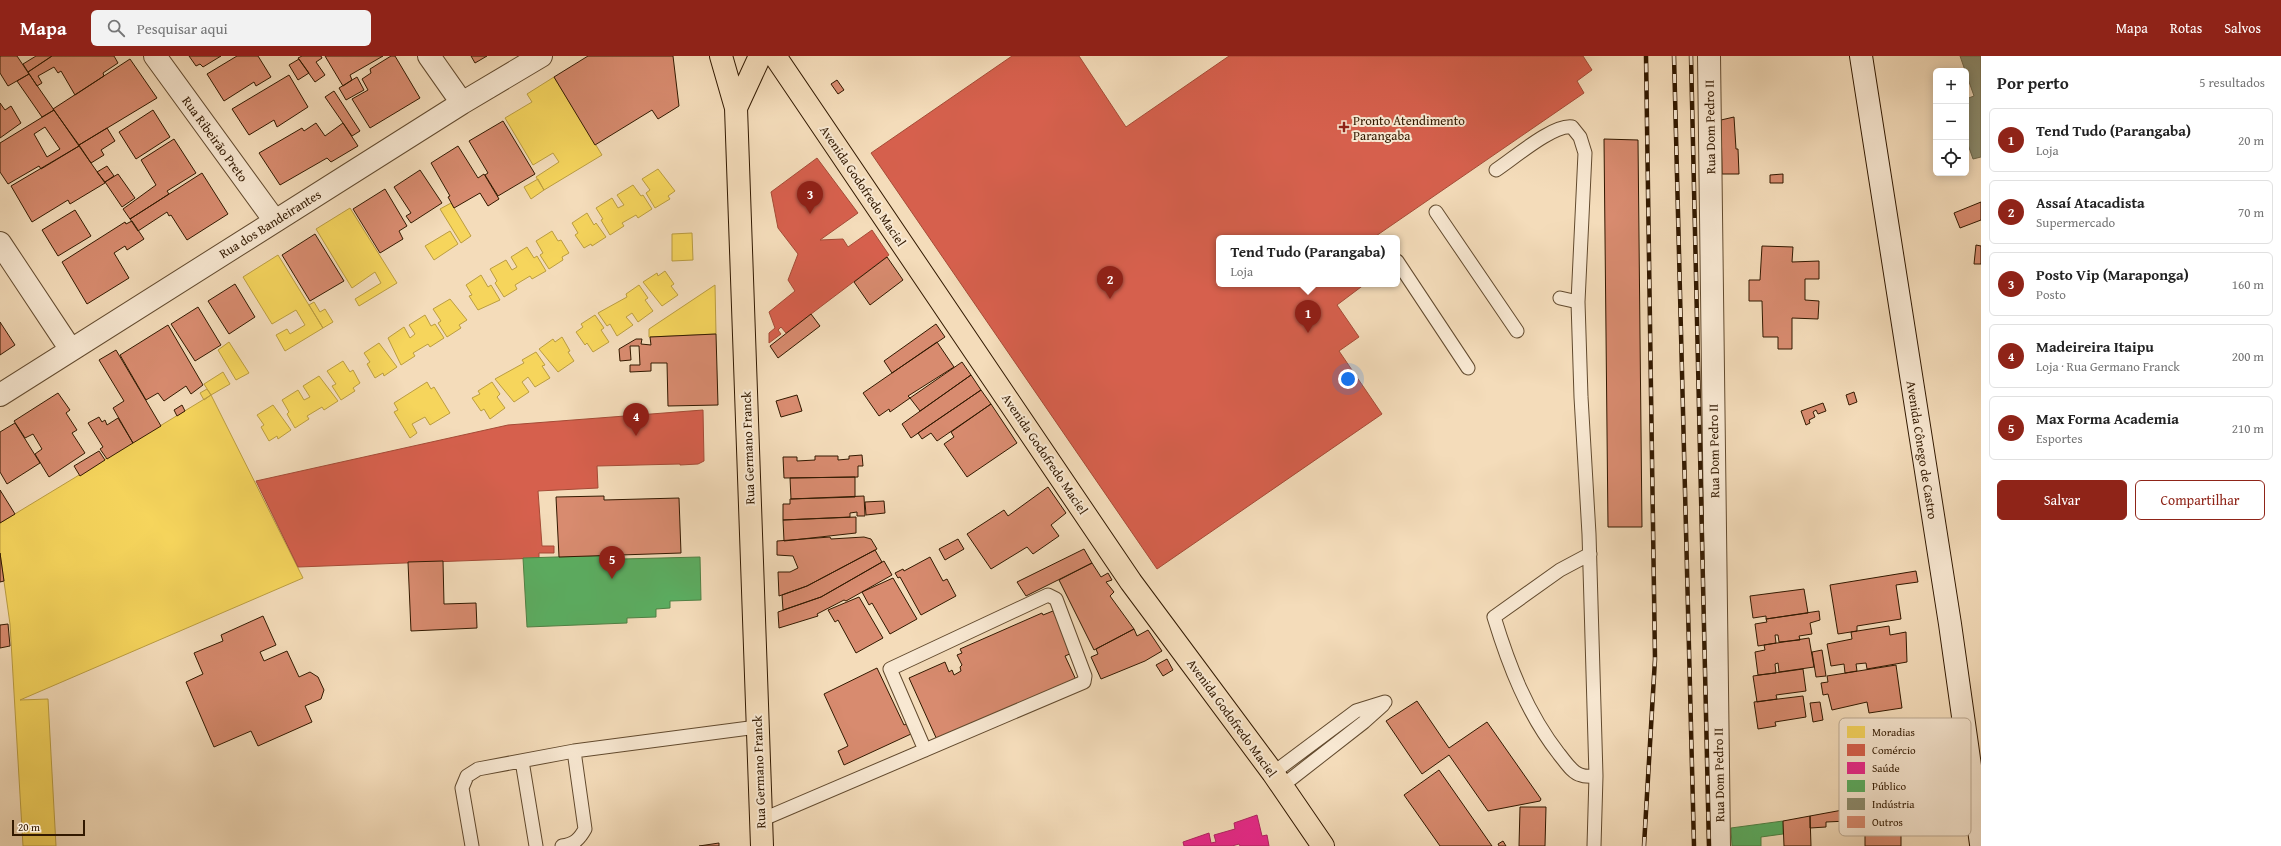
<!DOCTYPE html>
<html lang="pt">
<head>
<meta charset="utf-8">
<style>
	:root { --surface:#fff; --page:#f2f2f2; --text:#222; --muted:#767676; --line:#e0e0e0; --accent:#8f2418 }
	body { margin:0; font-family:"Gentium Book Plus",serif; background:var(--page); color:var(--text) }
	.controls { position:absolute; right:12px; top:12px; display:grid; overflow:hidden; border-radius:6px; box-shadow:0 2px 10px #0003 }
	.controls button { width:36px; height:36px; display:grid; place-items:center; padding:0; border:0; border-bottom:1px solid var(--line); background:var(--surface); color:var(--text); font:20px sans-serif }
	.scale { position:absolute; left:12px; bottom:10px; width:73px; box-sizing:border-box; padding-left:4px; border:2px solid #321900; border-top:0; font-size:11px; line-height:14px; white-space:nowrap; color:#321900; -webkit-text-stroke:3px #f8e8d2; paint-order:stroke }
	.you { position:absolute; left:1348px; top:323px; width:14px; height:14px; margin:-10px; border:3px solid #fff; border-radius:50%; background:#1a73e8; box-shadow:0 0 0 6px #1a73e833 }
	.badge { display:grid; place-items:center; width:26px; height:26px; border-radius:50%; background:var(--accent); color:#fff; font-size:13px; font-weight:700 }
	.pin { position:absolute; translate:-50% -33px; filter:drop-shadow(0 1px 2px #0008) }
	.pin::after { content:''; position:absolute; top:21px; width:14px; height:12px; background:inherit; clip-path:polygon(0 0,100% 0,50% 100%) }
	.popup { position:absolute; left:1216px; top:179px; width:184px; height:52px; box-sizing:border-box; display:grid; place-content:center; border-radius:6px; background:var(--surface); filter:drop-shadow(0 1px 3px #0005); font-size:13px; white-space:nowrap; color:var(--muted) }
	.popup b { font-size:15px; color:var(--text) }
	.popup::after { content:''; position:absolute; left:50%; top:100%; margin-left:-8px; border:8px solid transparent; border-top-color:var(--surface) }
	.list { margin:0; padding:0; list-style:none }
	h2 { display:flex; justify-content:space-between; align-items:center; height:52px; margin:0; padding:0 16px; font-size:17px }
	h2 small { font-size:13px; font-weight:400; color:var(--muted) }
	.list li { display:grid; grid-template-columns:26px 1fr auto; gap:12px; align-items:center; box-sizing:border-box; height:64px; margin:0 8px 8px; padding:0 8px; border:1px solid var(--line); border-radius:6px }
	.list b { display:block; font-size:15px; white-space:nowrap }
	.list p { margin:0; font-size:13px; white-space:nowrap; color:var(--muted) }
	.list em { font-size:13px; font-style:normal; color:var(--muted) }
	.actions { display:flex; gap:8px; padding:12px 16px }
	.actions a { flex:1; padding:9px 0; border:1px solid var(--accent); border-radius:6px; text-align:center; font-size:14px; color:var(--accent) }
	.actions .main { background:var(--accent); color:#fff }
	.icon { flex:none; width:22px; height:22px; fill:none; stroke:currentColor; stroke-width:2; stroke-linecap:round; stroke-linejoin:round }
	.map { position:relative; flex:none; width:1981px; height:790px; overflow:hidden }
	header { display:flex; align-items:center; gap:24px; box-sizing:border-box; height:56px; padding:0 20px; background:var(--accent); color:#fff }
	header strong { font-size:19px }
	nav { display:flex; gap:22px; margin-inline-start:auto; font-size:14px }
	.search { width:280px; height:36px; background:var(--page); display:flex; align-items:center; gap:10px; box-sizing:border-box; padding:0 14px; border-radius:6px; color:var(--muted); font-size:15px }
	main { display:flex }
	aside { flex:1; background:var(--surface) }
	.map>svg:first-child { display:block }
</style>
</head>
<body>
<header>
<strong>Mapa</strong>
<div class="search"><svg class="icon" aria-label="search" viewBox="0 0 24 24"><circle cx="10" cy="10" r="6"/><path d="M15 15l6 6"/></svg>Pesquisar aqui</div>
<nav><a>Mapa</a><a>Rotas</a><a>Salvos</a></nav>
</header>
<main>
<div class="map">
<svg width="1981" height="790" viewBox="0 0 1981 790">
	<rect width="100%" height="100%" fill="#f4dcba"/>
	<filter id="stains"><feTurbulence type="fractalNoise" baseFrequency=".005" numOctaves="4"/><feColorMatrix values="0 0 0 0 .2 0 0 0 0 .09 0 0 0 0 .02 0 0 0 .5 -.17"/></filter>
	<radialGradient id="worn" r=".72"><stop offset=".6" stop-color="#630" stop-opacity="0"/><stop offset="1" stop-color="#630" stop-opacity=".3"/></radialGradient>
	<!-- homes -->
	<path fill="#f6d55c" stroke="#bb9d40" d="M554 21 602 99 544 134 536 121 559 106 553 97 533 109 505 62 532 46 527 38Z
		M658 113 675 135 668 140 670 143 655 152 646 137 650 134 642 123Z
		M538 123 544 134 531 143 524 131Z
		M633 129 641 140 643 139 652 153 638 162 636 159 622 167 624 170 610 179 601 164 603 163 596 152 612 142 618 152 624 149 617 139Z
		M451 147 471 180 461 187 440 153Z
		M350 152 397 227 359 250 355 243 381 227 375 216 352 232 316 173Z
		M587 157 594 169 596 167 606 181 592 190 591 188 584 192 575 179 578 177 572 167Z
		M450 175 458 188 434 204 425 190Z
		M552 175 558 185 561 184 569 197 562 201 563 204 549 213 540 199 543 197 536 185Z
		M692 177 693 204 672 205V178Z
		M527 191 534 202 537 200 546 215 532 223 530 220 515 229 517 233 504 241 495 227 497 225 490 213 506 204 512 214 517 211 511 201Z
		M278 199 323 272 285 295 276 279 287 273 290 278 305 269 296 254 272 268 243 221Z
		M665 215 674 228 671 230 678 239 662 250 643 226 657 217 658 220Z
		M481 219 488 231 491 229 500 244 478 254 469 240 472 239 466 229Z
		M639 229 648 242 645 244 653 255 638 266 632 257 626 261 633 269 617 280 610 268 607 270 598 257 627 241 626 238Z
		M715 229 716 278 649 281V273Z
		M450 243 467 264 459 269 461 272 447 281 438 267 441 265 433 253Z
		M314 246 320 256 325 253 333 266 323 272 309 249Z
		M425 259 431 270 435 268 444 282 430 291 428 288 413 297 415 300 401 309 388 282 404 271 410 282 415 278 409 269Z
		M595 259 604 272 601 274 609 286 593 296 587 287 585 289 576 276 583 271 581 268Z
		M562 281 570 295 568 296 574 305 558 316 539 293 553 283 555 286Z
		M229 286 249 317 236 324 218 294Z
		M379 287 397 311 384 320 383 317 375 322 367 308 370 306 364 297Z
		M536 296 545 309 542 310 550 322 535 331 528 321 522 326 529 336 514 346 495 323 524 307 522 304Z
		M343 305 350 316 353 314 360 327 353 332 355 335 341 344 332 330 336 328 327 315Z
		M223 316 230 328 211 339 204 328Z
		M319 320 338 345 324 354 322 351 307 360 309 363 295 372 287 358 289 356 282 344 298 334 304 344 310 341 303 330Z
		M427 326 431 333 434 331 450 357 430 369 425 361 412 368 417 377 410 382 394 356 398 354 394 347Z
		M492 326 500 338 497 341 505 352 490 363 484 353 481 355 472 342 480 338 478 335Z
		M207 333 211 339 204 344 200 337Z
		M211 339 303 522 20 644 48 643 56 790H23L10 568 0 497V467Z
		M273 349 291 374 278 383 277 380 269 385 261 371 264 369 257 359Z"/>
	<!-- shops -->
	<path fill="#d6604d" stroke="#a54b36" d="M1012 0H1079L1126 71 1229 0H1583L1592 14 1577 25 1584 37 1373 182H1219V228H1365L1337 249 1359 281 1339 295 1382 358 1157 513 871 97Z
		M817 102 858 157 820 184 843 183 848 191 872 174 889 199 786 277 781 271 778 274 781 278 769 287V277L775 272 769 256 795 235 788 224 798 198 778 172 771 136Z
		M703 354 704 405 698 408 680 409V408L597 410 598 432 538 435 542 490H554V497H539V502L298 511 256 425 508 369Z"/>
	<!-- health -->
	<path fill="#e7298a" stroke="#b12461" d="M1257 759 1262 780 1267 779 1269 790H1240L1239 788 1232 790H1184L1183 786 1209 777 1211 787 1216 786 1214 779 1235 773 1234 767Z"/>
	<!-- public -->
	<path fill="#5aae61" stroke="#4e8144" d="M622 499V503L700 501 701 544 670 545V552L656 553V561L627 562V567L527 571 523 502Z
		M1783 765V778L1761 781V790H1732L1731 772Z"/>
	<!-- industry -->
	<path fill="#8c8c6e" stroke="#716a4d" d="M1960 0H1981V101L1973 103 1966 83V43L1974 40Z"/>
	<!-- building -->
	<path fill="#d88b6f" stroke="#321900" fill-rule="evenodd" d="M0 0H17L29 18 8 30 0 17Z
		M36 0H52L28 16 23 8Z
		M52 0H114L118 7 103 17 104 20 75 39 61 15 58 17 54 11 38 20 42 27 37 30 28 16Z
		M189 0H221L203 11 200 8 196 10Z
		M237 0H258L271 21 256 30 254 26 224 45 207 18Z
		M302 0H321L322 2 316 6 325 19 315 26 298 2Z
		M325 0H383L350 19 352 24 343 30Z
		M391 0H395L420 42 370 72 352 43 368 34 362 23 371 17 370 13Z
		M471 0H487L475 7Z
		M588 0H673L679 50 658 63 652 54 595 89 554 21Z
		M130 3 157 42 79 89 53 53Z
		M299 3 309 17 298 24 289 9Z
		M29 18 54 54 42 61 17 25Z
		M289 19 308 51 277 71 274 64 249 79 232 53Z
		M357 21 364 34 346 44 339 32Z
		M837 24 844 34 838 38 831 28Z
		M334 35 360 75 352 80 325 41Z
		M0 47 5 54 11 50 21 67 0 82Z
		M54 54 79 90 41 113 39 110 8 128 0 116V87ZM45 71 60 93 47 101 34 78Z
		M153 54 170 81 136 103 119 76Z
		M1734 61 1736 93H1738L1739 118H1722L1721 64Z
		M503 65 535 118 498 140 485 119 488 117 469 85Z
		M316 67 325 80 343 67 358 90 331 106 327 102 280 129 259 97 302 72 304 75Z
		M107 72 115 85 101 94 104 99 91 107 79 89Z
		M174 83 196 117 167 135 169 138 130 163 123 153 156 129 141 104Z
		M1604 83 1638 84 1642 471H1608Z
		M79 90 105 127 70 148 68 144 32 166 11 130Z
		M458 90 478 122 484 118 499 143 488 150 480 137 454 152 448 141 450 140 431 107Z
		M107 110 114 120 105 126 97 116Z
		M420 114 442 147 411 167 406 160 411 157 394 131Z
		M202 117 228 158 187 184 171 159 169 160 167 156 138 175 130 163Z
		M118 118 135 142 122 151 105 126Z
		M1783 118V127H1770V119Z
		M385 133 407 170 399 175 403 183 380 197 353 153Z
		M1981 146V164L1960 172 1954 157Z
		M75 154 91 180 58 200 42 174Z
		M132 165 144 183 127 194 125 190 114 197 129 222 87 248 62 206 125 166 126 168Z
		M315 178 344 225 310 245 282 199Z
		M1976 189 1981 190V208H1974Z
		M1762 190 1793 191 1792 206 1819 205V223H1805V244L1819 245 1818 263 1792 262V293H1778V281H1763L1762 245H1749V224H1760Z
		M887 201 903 224 870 249 854 226Z
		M235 228 255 261 229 278 208 245Z
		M198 251 221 289 195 305 171 268Z
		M811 258 820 270 778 302 770 290Z
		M0 266 15 289 0 299Z
		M936 268 945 281 892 317 884 305Z
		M168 269 203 329 191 338 186 330 164 345 158 337 146 344 120 299Z
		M716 278 718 349 668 350 667 307H651V315L630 316V309H640L639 290H630L631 304 620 305 619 293 636 283H642L641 288 651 289 650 281Z
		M937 286 954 311 908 340 910 342 890 356 889 353 879 360 863 337Z
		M116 294 161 370 133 387 113 352 124 345 99 304Z
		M962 306 971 319 920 355 910 342Z
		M971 319 981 334 911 382 902 368Z
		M981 334 991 348 937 385 931 377 922 383 918 377Z
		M1854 336 1857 346 1849 349 1846 339Z
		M58 337 70 354 66 357 77 374 72 377 85 397 49 421 35 398 42 393 33 378 25 382 14 365Z
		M797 339 802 355 781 361 776 345Z
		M1823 347 1826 355 1818 358 1816 354 1813 356 1815 361 1809 364 1810 367 1806 369 1801 355Z
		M991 348 1017 387 967 421 944 388 954 381 951 376Z
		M182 349 185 355 177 360 174 354Z
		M99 361 102 366 105 364 107 369 118 362 133 387 107 403 100 393 103 391 88 367Z
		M15 367 40 407 7 428 0 416V376Z
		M99 395 105 404 80 420 74 410Z
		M862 399 863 410H858V421L784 422 783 401H797V405L815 404V400H838V404L849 403V400Z
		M855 421V441L791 443 790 422Z
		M1048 431 1066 457 1051 469 1059 480 1033 498 1027 491 991 513 967 478 1004 454 1008 460Z
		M0 434 15 458 0 467Z
		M604 440V444L679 442 681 497 559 501 556 441Z
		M864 440 865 460H857V456L850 457V461L783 464V448H790V443Z
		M884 445 885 457 866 459 865 446Z
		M856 461V477L784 485 783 464Z
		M830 481 831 483 864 481 871 483 877 493 807 530 779 540 778 516H790L798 512 793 500 777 499V485Z
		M958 483 964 493 945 504 939 493Z
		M1084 493 1092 507 1026 540 1017 526Z
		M875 494 882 506 821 541 783 554 782 539 807 530Z
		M0 497 4 525 0 526Z
		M930 501 943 525 947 523 956 540 921 559 900 521 898 522 895 517 903 513 904 515Z
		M443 505 444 548 476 547 477 572 411 575 408 506Z
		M884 505 892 519 846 545 844 544 817 558 818 560 779 572 778 556 821 541Z
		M1092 507 1101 521 1108 517 1112 524 1106 526 1114 536 1110 540 1134 573 1094 594 1059 524Z
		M1916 515 1918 526 1896 529 1901 563 1857 570V575L1838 578 1830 529Z
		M893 522 917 563 890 578 872 547 869 549 862 536Z
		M1804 533 1808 557 1766 563V560L1753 562 1750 540Z
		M859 541 883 582 856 597 838 564 835 566 828 554Z
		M1053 555 1072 597 1065 600 1077 626 938 686 909 622 945 606 949 616 952 614 954 619 961 615 960 611 962 609 957 599 962 597 960 593 1042 557 1043 559Z
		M1819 555 1820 564 1810 567 1812 578 1799 580 1800 584 1779 586 1778 579H1775L1776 587 1758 590 1755 568 1767 566 1766 563Z
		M263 560 276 589 260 596 264 605 287 595 299 621 310 616 318 621 324 634 321 643 305 650 312 666 258 690 251 675 214 691 186 626 203 618 194 597 223 585 221 579Z
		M8 568 10 590 0 592V569Z
		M1889 570 1890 579 1906 576 1907 606 1867 613 1866 607 1856 608 1857 615 1845 617 1844 608 1831 610 1827 588 1852 583 1851 576Z
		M1134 573 1137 580 1148 574 1162 595 1145 605 1101 623 1091 601 1098 598 1096 593Z
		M1809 582 1814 611 1779 616 1778 607 1775 608 1776 617 1758 619 1755 596 1765 594 1764 589Z
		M1822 594 1826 620 1816 621 1812 596Z
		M1167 603 1173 614 1163 620 1156 609Z
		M1896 609 1902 652 1869 657 1867 646 1832 654 1828 638 1823 639 1821 627 1828 626 1827 620Z
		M877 612 904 669 906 668 911 678 844 709 838 695 848 690 824 638Z
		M1803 613 1806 635 1776 639 1777 643 1757 646 1753 620Z
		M1803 640 1806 661 1775 666 1776 670 1758 673 1754 646Z
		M1417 645 1449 692 1487 666 1541 743 1540 745 1488 755 1449 699 1422 718 1386 665Z
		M1820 646 1823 664 1813 666 1810 647Z
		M1439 714 1492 790H1440L1404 739Z
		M1945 738 1948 768 1924 771 1923 768 1881 773 1879 747Z
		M1520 751H1546L1545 790H1519Z
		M1848 753V765L1826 766V771L1810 772V760Z
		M1810 760 1811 790H1784L1783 765Z
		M1901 776V790H1865V778Z
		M1503 785 1506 790H1499L1498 788Z
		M719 787V790H699Z"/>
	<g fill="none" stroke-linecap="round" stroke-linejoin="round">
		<!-- lane casing -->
		<g stroke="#624a2e" stroke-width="15">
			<path id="lane" d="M1496 114C1513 103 1553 68 1572 71L1580 81 1585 97 1578 246 1581 341 1589 478 1596 720 1594 790
				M1436 156 1517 275
				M1397 205 1468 312
				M1560 242 1578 246
				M1590 498 1560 514 1494 561C1509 610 1527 657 1559 698 1565 705 1572 717 1581 719 1585 721 1592 720 1596 720
				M522 705 536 790
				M1273 717 1356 655 1385 646
				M1282 730 1364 666 1383 649
				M761 764 1084 626 1085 620 1056 543 1048 539 890 613 925 694
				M472 790 462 732 467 720 478 713 574 695 757 671
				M562 790C574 788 579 784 585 773L574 695"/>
		</g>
		<!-- street casing -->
		<g stroke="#624a2e" stroke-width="24">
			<path id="street" d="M155 0 275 165
				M429 0 462 47
				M1709 0 1719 790
				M0 187 71 294
				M0 339 462 47 541 0"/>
		</g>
		<!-- secondary casing -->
		<g stroke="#321900" stroke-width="24">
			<path id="secondary" d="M1861 0 1950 568 1981 788"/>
		</g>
		<!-- primary casing -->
		<g stroke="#321900" stroke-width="24">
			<path id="primary" d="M721 0 736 52
				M760 0 736 52 762 790
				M775 0 1131 526 1273 717 1323 790"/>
		</g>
		<!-- lane -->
		<use href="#lane" stroke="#f8e8d2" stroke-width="13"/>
		<!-- street -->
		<use href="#street" stroke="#f8e8d2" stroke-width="22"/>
		<!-- secondary -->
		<use href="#secondary" stroke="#f8e8d2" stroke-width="22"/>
		<!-- primary -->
		<use href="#primary" stroke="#f4dcba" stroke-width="22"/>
		<!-- rail casing -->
		<g stroke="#321900" stroke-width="4.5">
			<path id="rail" d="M1674 0 1694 790
				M1691 0 1709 790
				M1644 790 1655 603 1646 0"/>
		</g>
		<!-- rail -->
		<use href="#rail" stroke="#f8e8d2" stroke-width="3" stroke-dasharray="9" stroke-linecap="butt"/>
	</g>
	<!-- markers -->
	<path fill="#8f2418" stroke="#f8e8d2" stroke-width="1.5" d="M1342 65h4v4h4v4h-4v4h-4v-4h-4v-4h4z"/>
	<g text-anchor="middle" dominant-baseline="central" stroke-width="4" stroke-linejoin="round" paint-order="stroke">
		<!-- poi labels -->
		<g font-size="13" fill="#321900" stroke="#f8e8d2" text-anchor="start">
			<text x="1353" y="64">Pronto Atendimento<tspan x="1353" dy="15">Parangaba</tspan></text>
		</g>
		<!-- street labels -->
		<g font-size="13" fill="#321900" stroke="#f8e8d2">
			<text transform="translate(1710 71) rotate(-91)">Rua Dom Pedro II</text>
			<text transform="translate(215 83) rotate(54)">Rua Ribeirão Preto</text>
			<text transform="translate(863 130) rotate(56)">Avenida Godofredo Maciel</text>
			<text transform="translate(270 168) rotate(-32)">Rua dos Bandeirantes</text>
			<text transform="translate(748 392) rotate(-92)">Rua Germano Franck</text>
			<text transform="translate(1922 394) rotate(81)">Avenida Cônego de Castro</text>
			<text transform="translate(1714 395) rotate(-91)">Rua Dom Pedro II</text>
			<text transform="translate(1045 398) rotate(56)">Avenida Godofredo Maciel</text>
			<text transform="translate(1232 662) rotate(54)">Avenida Godofredo Maciel</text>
			<text transform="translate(759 716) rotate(-92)">Rua Germano Franck</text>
			<text transform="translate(1719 719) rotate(-91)">Rua Dom Pedro II</text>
		</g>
	</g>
	<!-- legend -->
	<rect x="1839" y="662" width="132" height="118" rx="6" fill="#f8e8d2" stroke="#bdaa93" stroke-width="1"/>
	<rect x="1847" y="670" width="18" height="12" fill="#f6d55c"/>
	<rect x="1847" y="688" width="18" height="12" fill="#d6604d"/>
	<rect x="1847" y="706" width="18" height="12" fill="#e7298a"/>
	<rect x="1847" y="724" width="18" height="12" fill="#5aae61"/>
	<rect x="1847" y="742" width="18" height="12" fill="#8c8c6e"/>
	<rect x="1847" y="760" width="18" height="12" fill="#d88b6f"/>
	<g font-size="11" fill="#321900">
		<text x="1872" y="680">Moradias</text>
		<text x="1872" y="698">Comércio</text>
		<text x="1872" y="716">Saúde</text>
		<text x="1872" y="734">Público</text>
		<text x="1872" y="752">Indústria</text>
		<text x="1872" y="770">Outros</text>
	</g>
	<rect width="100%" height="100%" filter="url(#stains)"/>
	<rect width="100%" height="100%" fill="url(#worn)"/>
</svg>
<div class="controls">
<button>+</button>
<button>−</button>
<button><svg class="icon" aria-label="locate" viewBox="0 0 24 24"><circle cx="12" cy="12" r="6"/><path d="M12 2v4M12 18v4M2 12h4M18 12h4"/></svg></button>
</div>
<div class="scale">20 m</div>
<div class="you"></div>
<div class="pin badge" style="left:1308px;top:277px">1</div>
<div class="popup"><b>Tend Tudo (Parangaba)</b>Loja</div>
<div class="pin badge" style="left:1110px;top:243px">2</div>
<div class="pin badge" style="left:810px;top:158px">3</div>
<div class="pin badge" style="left:636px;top:380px">4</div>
<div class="pin badge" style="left:612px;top:523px">5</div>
</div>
<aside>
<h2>Por perto<small>5 resultados</small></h2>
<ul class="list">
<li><span class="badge">1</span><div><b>Tend Tudo (Parangaba)</b><p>Loja</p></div><em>20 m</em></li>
<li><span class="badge">2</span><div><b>Assaí Atacadista</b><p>Supermercado</p></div><em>70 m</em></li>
<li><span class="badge">3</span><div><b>Posto Vip (Maraponga)</b><p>Posto</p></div><em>160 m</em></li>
<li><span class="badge">4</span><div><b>Madeireira Itaipu</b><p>Loja · Rua Germano Franck</p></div><em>200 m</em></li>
<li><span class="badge">5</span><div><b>Max Forma Academia</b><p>Esportes</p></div><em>210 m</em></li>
</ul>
<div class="actions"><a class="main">Salvar</a><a>Compartilhar</a></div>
</aside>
</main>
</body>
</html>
